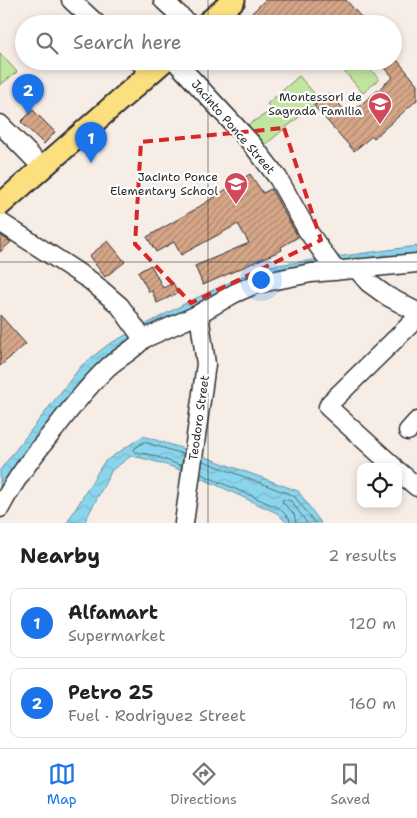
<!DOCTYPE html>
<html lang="en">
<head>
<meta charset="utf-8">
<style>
	:root { --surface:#fff; --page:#f2f2f2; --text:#222; --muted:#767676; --line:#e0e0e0; --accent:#1a73e8 }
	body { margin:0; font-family:"Shantell Sans",sans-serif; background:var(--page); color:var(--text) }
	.controls { position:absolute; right:15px; bottom:15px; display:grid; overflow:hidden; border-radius:10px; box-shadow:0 2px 8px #0003 }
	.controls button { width:45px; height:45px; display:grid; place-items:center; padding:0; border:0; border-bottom:1px solid var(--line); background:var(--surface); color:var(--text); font:25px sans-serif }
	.you { position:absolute; left:260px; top:279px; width:18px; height:18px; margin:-12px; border:4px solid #fff; border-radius:50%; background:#1a73e8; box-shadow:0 0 0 8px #1a73e833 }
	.badge { display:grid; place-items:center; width:32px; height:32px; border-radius:50%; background:var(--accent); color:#fff; font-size:16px; font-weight:700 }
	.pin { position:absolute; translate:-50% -41px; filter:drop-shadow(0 1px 2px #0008) }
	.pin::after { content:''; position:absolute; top:26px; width:18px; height:15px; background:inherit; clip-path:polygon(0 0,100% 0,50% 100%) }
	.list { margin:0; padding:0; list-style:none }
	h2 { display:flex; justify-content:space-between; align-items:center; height:65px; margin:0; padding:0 20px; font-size:21px }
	h2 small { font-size:16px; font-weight:400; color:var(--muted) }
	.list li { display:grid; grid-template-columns:32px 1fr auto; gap:15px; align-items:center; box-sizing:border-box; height:70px; margin:0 10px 10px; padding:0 10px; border:1px solid var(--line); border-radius:10px }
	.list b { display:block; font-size:19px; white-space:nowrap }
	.list p { margin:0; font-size:16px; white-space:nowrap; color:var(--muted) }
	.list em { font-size:16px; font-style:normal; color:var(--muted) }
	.icon { flex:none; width:28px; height:28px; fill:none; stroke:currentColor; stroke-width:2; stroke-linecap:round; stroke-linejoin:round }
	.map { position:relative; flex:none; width:417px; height:523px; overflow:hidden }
	.search { position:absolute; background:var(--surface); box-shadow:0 2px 8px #0003; left:15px; right:15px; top:15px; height:55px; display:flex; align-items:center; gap:12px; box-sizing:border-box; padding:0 18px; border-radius:28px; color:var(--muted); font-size:19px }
	.sheet { height:225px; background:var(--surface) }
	nav { display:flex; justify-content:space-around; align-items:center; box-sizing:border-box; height:70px; border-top:1px solid var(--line); background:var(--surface); font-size:14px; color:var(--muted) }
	nav a { display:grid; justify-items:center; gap:2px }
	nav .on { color:var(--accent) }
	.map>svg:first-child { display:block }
</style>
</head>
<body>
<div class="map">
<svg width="417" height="523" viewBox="0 0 417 523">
	<defs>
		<pattern id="water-waves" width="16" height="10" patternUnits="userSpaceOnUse" patternTransform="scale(1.25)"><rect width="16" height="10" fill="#8bd5ec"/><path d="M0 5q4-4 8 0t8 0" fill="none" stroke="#78b7cb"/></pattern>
		<pattern id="building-hatch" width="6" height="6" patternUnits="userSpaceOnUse" patternTransform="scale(1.25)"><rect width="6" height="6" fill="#d6a688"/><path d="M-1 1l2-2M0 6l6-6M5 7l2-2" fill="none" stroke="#ae876f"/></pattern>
	</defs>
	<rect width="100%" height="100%" fill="#f7ede7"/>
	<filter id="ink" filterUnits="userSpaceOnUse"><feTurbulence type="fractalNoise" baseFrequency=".02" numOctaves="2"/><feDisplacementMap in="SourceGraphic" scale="10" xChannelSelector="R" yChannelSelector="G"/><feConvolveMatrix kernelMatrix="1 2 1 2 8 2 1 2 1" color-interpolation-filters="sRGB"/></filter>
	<g filter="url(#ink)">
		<!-- green -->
		<path fill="#c1e49e" stroke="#768864" d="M0 53 17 72 0 85Z
			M335 61H363L379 79 363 93Z
			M299 76 320 100 261 148 243 128 272 110 267 104Z"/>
		<!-- water -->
		<path fill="url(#water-waves)" stroke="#65919f" d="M417 246V257L301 269 145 333 0 493V470L82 365 109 344 188 302 262 267Z
			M143 436 181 448 298 491 321 523H287L277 513C232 493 179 464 131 456L112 470 84 523H67L104 462Z"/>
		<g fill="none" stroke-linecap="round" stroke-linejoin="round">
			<!-- shore -->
			<path stroke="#516f78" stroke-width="1" d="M203 461 294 496 315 523
				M182 466 152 455 135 452 134 449 144 442 183 454
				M201 474 279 508 289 518 290 523
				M296 523 294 514 282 502 283 499 291 501 307 523"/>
		</g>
		<!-- building -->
		<path fill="url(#building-hatch)" stroke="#2b2b2b" d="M265 0H346L367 24H254L248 17Z
			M379 61H398L417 84V100L374 138 372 136 354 151 314 106 329 93 349 115 393 77Z
			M33 110 55 132 44 144 21 122Z
			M250 174 263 193 271 189 298 237 281 247 282 250 203 285 195 266 249 243 238 224 181 255 174 242 156 252 147 237 194 210Z
			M0 235 11 242 0 252Z
			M108 241 125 262 105 277 89 256Z
			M151 265 163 288 173 283 178 293 157 303 152 291 149 292 138 272Z
			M0 315 26 344 0 366Z"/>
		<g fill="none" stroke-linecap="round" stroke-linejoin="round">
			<!-- minor casing -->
			<g stroke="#2b2b2b" stroke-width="21">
				<path id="minor" d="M71 0 97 24
					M163 0 189 24
					M139 61 150 72
					M175 61 251 143 278 178 307 230 336 271
					M0 124 43 168
					M0 222 91 281 120 306 143 339
					M356 268 369 283 387 296 417 312
					M408 431 417 421
					M394 467 328 407 330 403 417 318
					M398 471 417 487
					M0 508C15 479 34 454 55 429 71 408 88 386 107 368 119 357 133 351 143 339L195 316 235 293 256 284 311 273 417 263
					M184 523 206 364 199 314"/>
			</g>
			<!-- major casing -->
			<g stroke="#2b2b2b" stroke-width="25">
				<path id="major" d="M206 24 234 0
					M0 205 164 61"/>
			</g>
			<!-- minor -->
			<use href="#minor" stroke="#fff" stroke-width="18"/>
			<!-- major -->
			<use href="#major" stroke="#fce080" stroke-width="21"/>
		</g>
	</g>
	<!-- marked area -->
	<path fill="none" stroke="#d62828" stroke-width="4" stroke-dasharray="10 6" stroke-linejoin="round" d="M284 128 321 240 191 303 135 244 141 142Z"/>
	<!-- grid -->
	<path fill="none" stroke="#2b2b2b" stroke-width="1" stroke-opacity="0.55" d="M208 0V24M208 61V523M0 262H417"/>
	<!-- icons -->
	<defs>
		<g id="school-pin" transform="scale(1.25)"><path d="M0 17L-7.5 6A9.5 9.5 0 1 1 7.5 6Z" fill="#d1495b" stroke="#fff"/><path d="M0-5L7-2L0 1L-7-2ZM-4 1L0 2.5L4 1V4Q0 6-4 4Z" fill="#fff"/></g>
	</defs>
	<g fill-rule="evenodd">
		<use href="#school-pin" x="380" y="104"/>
		<use href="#school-pin" x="236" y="184"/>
	</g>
	<g text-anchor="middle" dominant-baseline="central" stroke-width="4.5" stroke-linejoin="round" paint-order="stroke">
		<!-- poi labels -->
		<g font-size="12" fill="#2b2b2b" stroke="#fff" text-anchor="end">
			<text x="362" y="97">Montessori de<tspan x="362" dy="14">Sagrada Familia</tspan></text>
			<text x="218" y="177">Jacinto Ponce<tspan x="218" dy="14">Elementary School</tspan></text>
		</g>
		<!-- street labels -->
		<g font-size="12" fill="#2b2b2b" stroke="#fff">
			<text transform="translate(233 127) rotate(49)">Jacinto Ponce Street</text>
			<text transform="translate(199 418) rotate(-82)">Teodoro Street</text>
		</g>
	</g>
</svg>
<div class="controls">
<button><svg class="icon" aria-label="locate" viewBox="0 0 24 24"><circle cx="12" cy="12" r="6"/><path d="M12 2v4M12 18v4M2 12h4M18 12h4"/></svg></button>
</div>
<div class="you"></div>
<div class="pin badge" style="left:91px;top:163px">1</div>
<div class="pin badge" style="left:28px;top:115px">2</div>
<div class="search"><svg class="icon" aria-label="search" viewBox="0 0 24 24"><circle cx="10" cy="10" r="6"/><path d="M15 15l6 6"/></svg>Search here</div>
</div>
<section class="sheet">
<h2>Nearby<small>2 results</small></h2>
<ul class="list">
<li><span class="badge">1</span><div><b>Alfamart</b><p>Supermarket</p></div><em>120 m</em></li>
<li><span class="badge">2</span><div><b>Petro 25</b><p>Fuel · Rodriguez Street</p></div><em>160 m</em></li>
</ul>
</section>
<nav>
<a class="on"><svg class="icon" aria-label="map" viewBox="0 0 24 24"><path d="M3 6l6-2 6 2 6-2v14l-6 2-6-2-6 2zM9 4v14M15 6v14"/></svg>Map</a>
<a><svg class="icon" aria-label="directions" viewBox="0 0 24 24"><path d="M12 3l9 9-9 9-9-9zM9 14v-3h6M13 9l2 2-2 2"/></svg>Directions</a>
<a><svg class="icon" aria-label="saved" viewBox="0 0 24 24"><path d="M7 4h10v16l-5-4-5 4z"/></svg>Saved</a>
</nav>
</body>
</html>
